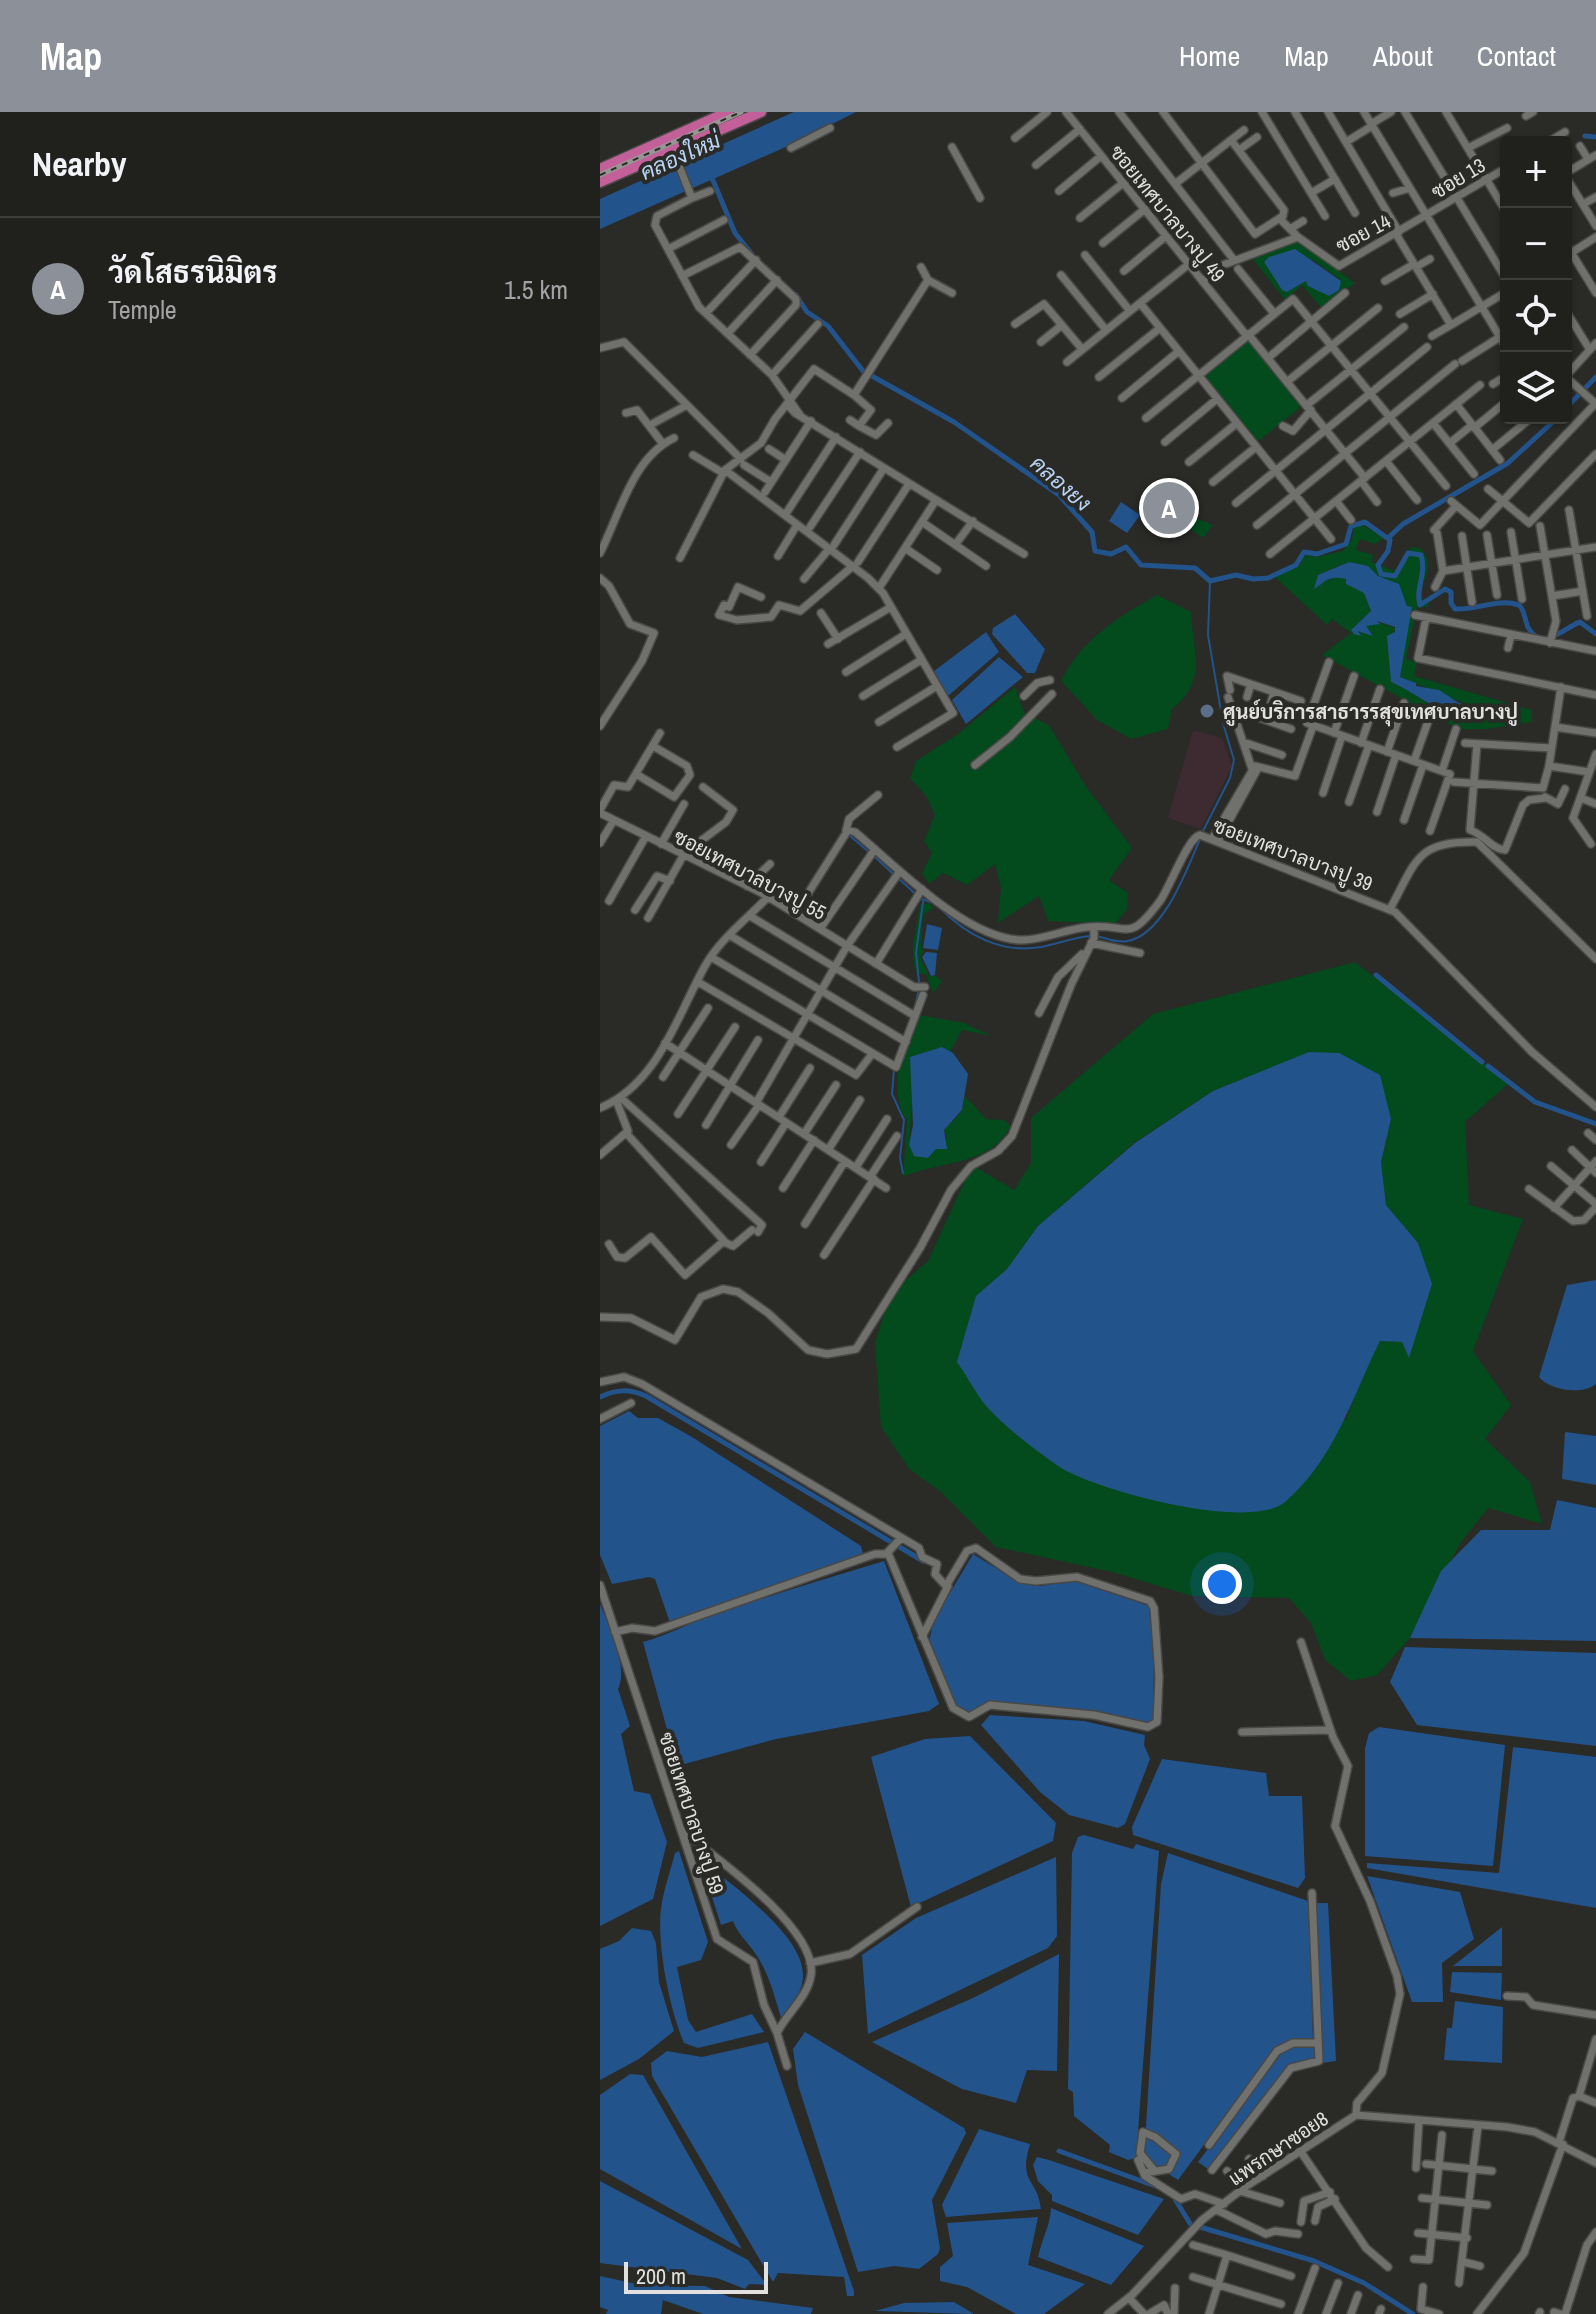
<!DOCTYPE html>
<html lang="en">
<head>
<meta charset="utf-8">
<style>
	:root { --surface:#20201d; --page:#282826; --text:#f1f3f6; --muted:#a2a3a4; --line:#3d3e3b; --accent:#8c9099 }
	body { margin:0; font-family:"Archivo Narrow",Sarabun,sans-serif; background:var(--page); color:var(--text) }
	.controls { position:absolute; right:24px; top:24px; display:grid; overflow:hidden; border-radius:8px; box-shadow:0 2px 6px #0004 }
	.controls button { width:72px; height:72px; display:grid; place-items:center; padding:0; border:0; border-bottom:2px solid var(--line); background:var(--surface); color:var(--text); font:40px sans-serif }
	.scale { position:absolute; left:24px; bottom:20px; width:144px; box-sizing:border-box; padding-left:8px; border:4px solid #e2e1df; border-top:0; font-size:22px; line-height:28px; white-space:nowrap; color:#e2e1df; -webkit-text-stroke:6px #2a2a27; paint-order:stroke }
	.you { position:absolute; left:622px; top:1472px; width:28px; height:28px; margin:-20px; border:6px solid #fff; border-radius:50%; background:#1a73e8; box-shadow:0 0 0 12px #1a73e833 }
	.badge { display:grid; place-items:center; width:52px; height:52px; border-radius:50%; background:var(--accent); color:#fff; font-size:26px; font-weight:700 }
	.pin { position:absolute; translate:-50% -50%; border:4px solid #fff; box-shadow:0 2px 8px #0006 }
	.list { margin:0; padding:0; list-style:none }
	h2 { display:flex; justify-content:space-between; align-items:center; height:104px; margin:0; padding:0 32px; font-size:34px }
	h2 small { font-size:26px; font-weight:400; color:var(--muted) }
	.list li { display:grid; grid-template-columns:52px 1fr auto; gap:24px; align-items:center; box-sizing:border-box; height:144px; padding:0 32px; border-top:2px solid var(--line) }
	.list b { display:block; font-size:30px; white-space:nowrap }
	.list p { margin:0; font-size:26px; white-space:nowrap; color:var(--muted) }
	.list em { font-size:26px; font-style:normal; color:var(--muted) }
	.icon { flex:none; width:44px; height:44px; fill:none; stroke:currentColor; stroke-width:2; stroke-linecap:round; stroke-linejoin:round }
	.map { position:relative; flex:none; width:996px; height:2202px; overflow:hidden }
	header { display:flex; align-items:center; gap:48px; box-sizing:border-box; height:112px; padding:0 40px; background:var(--accent); color:#fff }
	header strong { font-size:38px }
	nav { display:flex; gap:44px; margin-inline-start:auto; font-size:28px }
	main { display:flex }
	aside { flex:1; background:var(--surface) }
	.map>svg:first-child { display:block }
</style>
</head>
<body>
<header>
<strong>Map</strong>
<nav><a>Home</a><a>Map</a><a>About</a><a>Contact</a></nav>
</header>
<main>
<aside>
<h2>Nearby<small></small></h2>
<ul class="list">
<li><span class="badge">A</span><div><b>วัดโสธรนิมิตร</b><p>Temple</p></div><em>1.5 km</em></li>
</ul>
</aside>
<div class="map">
<svg width="996" height="2202" viewBox="0 0 996 2202">
	<rect width="100%" height="100%" fill="#2a2a27"/>
	<!-- education -->
	<path fill="#3e2b32" d="M593 618 622 626 632 654 601 717 568 706Z"/>
	<!-- green -->
	<path fill="#034a1d" fill-rule="evenodd" d="M698 129 755 171 723 198 702 173 685 188 652 146ZM713 148 741 168 729 184 709 174 706 169 687 180 683 178 664 150Z
		M648 226 702 294 656 331 602 264Z
		M576 381 588 390 596 406 613 413 603 426 582 411 572 409 581 399 570 385Z
		M761 412 785 426 775 432 760 427 756 438 773 443 772 450 797 460 811 435 820 436C838 455 820 467 821 487L830 488 828 495H817L806 547 817 550 814 564 932 598V610L886 617H858L722 543 751 521 732 507 727 513 675 465 700 453 705 443 716 445 743 439 752 427 754 416ZM749 450 799 473 807 494 811 495 800 565 888 601C862 621 816 580 791 570L790 537 795 516 775 509 766 514V518L774 522 756 520 761 523 751 518 771 499 764 481 740 464 718 471 726 459Z
		M557 483 591 500C593 540 608 569 572 597L568 617 531 627 497 608 461 569C481 528 518 505 557 483Z
		M415 575 424 601 449 613 485 673 532 736 509 768 528 781 527 797 515 812 448 809 439 784 398 811 401 776 395 752 367 773 343 761 329 772 322 761 332 741 324 729 335 703 326 684 310 666 316 649 358 622Z
		M330 791 333 796 323 803 321 835 324 840 320 844 329 864H336L342 869 333 881 326 862H317C308 839 317 816 320 793Z
		M755 850 909 971 865 1010 869 1093 923 1107 873 1239 911 1293 885 1327 930 1370 942 1412 888 1396 861 1430 810 1526 777 1563 751 1569 725 1548 711 1511 689 1486 592 1484 512 1460 396 1435 341 1380 309 1357 281 1315 275 1231 290 1182 328 1149 372 1053 414 1078 431 1051V1006L553 902ZM710 940 791 1007 781 1050 786 1093 818 1131 820 1209 809 1244 802 1230 780 1229 758 1273 746 1308 376 1184 407 1157 438 1114 534 1031 613 979Z
		M319 903 364 911 392 924 362 918 350 940 342 935 337 937 313 981 309 1033 314 1044 336 1037 347 1025 344 1018 362 999 365 984 386 1007 404 1008 411 1014C389 1055 341 1048 303 1065L307 1008C288 987 300 923 319 903Z"/>
	<!-- water -->
	<path fill="#23538b" d="M194 0H256L188 34 0 117V87Z
		M695 137 741 169 739 178 729 184 708 174 706 169 687 180 682 178 664 150 669 145Z
		M521 390 540 403 527 421 509 409Z
		M749 450 768 454 778 464 799 472 807 494 812 495 800 565 816 571V574L839 578 859 591 882 597 887 603C860 619 816 580 791 570L787 524 795 520V515L777 509 780 512 766 514 773 524 757 519 762 524 754 522 751 518 771 499 764 481 746 472V467C727 463 727 469 714 477L718 463Z
		M415 502 445 537 435 561H427L392 522 393 516Z
		M386 520 399 540 348 584 334 559Z
		M399 545 423 565 366 612 352 588Z
		M327 812 342 816 338 838 323 836Z
		M326 840 337 841 335 863 331 864 322 845Z
		M342 935 353 941 368 962 362 998 344 1018 347 1037H336L328 1046 314 1044 309 1033 313 1013 310 945Z
		M709 940 739 941 780 963 791 1007 781 1050 786 1093 818 1131 832 1172 809 1246 802 1230 780 1229C752 1285 735 1347 685 1390 649 1420 494 1378 458 1354 435 1338 406 1316 387 1295 376 1282 367 1264 357 1250L376 1184 407 1157 438 1114 535 1031 613 979Z
		M996 1168V1272C982 1283 951 1279 939 1265L967 1173Z
		M29 1299 38 1306H58L92 1325 261 1434 263 1442 70 1511 55 1467 49 1465 12 1472 0 1443V1314Z
		M965 1320 996 1324V1373L962 1367Z
		M957 1388 996 1396V1529L810 1526 841 1459 881 1418H950Z
		M373 1442 420 1471 439 1474 475 1469 549 1494 554 1545 553 1614 501 1604 386 1591 374 1601H364L352 1591 328 1533 334 1508Z
		M284 1449 339 1592 329 1599 176 1627 77 1654 43 1530C68 1523 89 1511 113 1503 169 1484 227 1466 284 1449Z
		M0 1492C9 1514 29 1554 18 1577L30 1614 21 1622 34 1679 50 1682 67 1730 53 1787 0 1814Z
		M805 1535 996 1541V1634L817 1613 790 1570Z
		M390 1603 484 1609 545 1623 544 1633 550 1647 525 1712 518 1716 469 1703 440 1680 381 1613Z
		M779 1615 905 1633 893 1754 765 1744V1636L769 1621Z
		M370 1624 456 1711 453 1729 311 1795 271 1645 325 1627Z
		M913 1635 996 1645V1796L767 1756V1751L899 1761Z
		M562 1647 666 1661 669 1684H702L705 1766 698 1776 533 1723 532 1715Z
		M484 1723 533 1737 536 1732 559 1739 536 2046 528 2048 509 2040 510 2033 474 2004 473 1980 468 1977 472 1741 478 1725Z
		M79 1739 108 1830 101 1848 77 1855 88 1908 96 1920 152 1902 164 1920 98 1936 84 1931C69 1896 55 1826 62 1790 65 1774 71 1757 75 1741Z
		M568 1741 708 1789 713 1929H688L676 1935 578 2068 544 2046 561 1772Z
		M99 1745C129 1772 204 1822 203 1864 203 1880 190 1896 182 1909 175 1886 169 1861 155 1841 147 1829 139 1824 133 1809L121 1813Z
		M456 1745 457 1824 448 1836 268 1922 262 1843 316 1806Z
		M767 1764 860 1780 874 1827 842 1851 843 1890H812Z
		M714 1791H728L736 1949 693 1955 611 2059 598 2050 685 1937 718 1933Z
		M902 1815V1854H853Z
		M32 1816 51 1819 56 1831 59 1870 74 1919 39 1947 0 1968V1837L19 1829Z
		M459 1842 457 1959 427 1958 416 1991 362 1977 272 1930 373 1886Z
		M852 1860 902 1861 901 1888 850 1880Z
		M855 1889 903 1895 902 1951 844 1948 847 1916H852Z
		M205 1920 364 2016 366 2021 332 2088 340 2136 338 2142 319 2157 294 2154 258 2160 198 1973 193 1937Z
		M168 1930 254 2179V2184H247L244 2165 178 2161 173 2170 52 1964 51 1951 67 1939 102 1945Z
		M30 1962 43 1963 142 2137 0 2057V1983Z
		M379 2017 430 2032C418 2072 437 2065 441 2097L346 2105 342 2093Z
		M437 2045 449 2048 564 2087 538 2123 452 2089V2083L438 2069 433 2053Z
		M0 2069 148 2148 167 2173 149 2172 145 2177 117 2166 0 2151Z
		M451 2096 544 2134 511 2173 438 2145C442 2127 450 2114 451 2096Z
		M438 2105 428 2153 485 2172 444 2202H416L367 2175 340 2169V2155L353 2144 347 2111Z
		M0 2164 41 2173 105 2174 129 2185 213 2196 211 2202H103L63 2188 61 2202H6L8 2198 0 2195Z
		M354 2190 374 2202 275 2199 304 2191Z"/>
	<g fill="none" stroke-linecap="round" stroke-linejoin="round">
		<!-- stream -->
		<path stroke="#23538b" stroke-width="2" d="M603 719 630 666 634 648 623 611 608 523 610 469
			M250 724 269 740
			M274 744 293 762
			M298 766 321 787 334 791
			M339 795C366 823 401 842 441 835 458 832 474 825 491 824
			M497 824C507 827 518 831 528 829 564 822 587 757 600 727
			M319 870 316 841 323 790
			M315 894 319 877
			M294 957 292 982 304 1008 300 1046 303 1061"/>
		<!-- canal -->
		<path stroke="#23538b" stroke-width="5" d="M985 24 996 25
			M110 61 135 121 151 141
			M196 183 207 200 228 214 263 259 354 310 459 383 492 420 495 439 511 442 526 435 541 453 595 456 610 469 636 463 653 467 668 466 696 453 704 440 717 442 746 432 751 414 765 410 790 428 788 439 778 453 781 462 795 464 808 441 821 443C827 462 815 476 820 493L845 477 851 480V491L855 497C878 498 897 486 919 493 926 500 924 509 929 517 943 540 967 514 980 510L996 522
			M966 296 996 265
			M788 426 803 412 908 351 957 306
			M776 863 882 950
			M888 954 935 990 996 1012
			M0 1285C17 1277 29 1277 46 1284L323 1449
			M459 2039 558 2075
			M573 2084 591 2113
			M600 2115 714 2149 764 2171 813 2202"/>
		<!-- minor casing -->
		<g stroke="#494846" stroke-width="10">
			<path id="minor" d="M466 0 646 223
				M519 0 575 72 631 28 684 98 683 104 655 122 563 0
				M662 0 711 81 735 67
				M695 0 755 101
				M728 0 799 120
				M764 0 906 235
				M805 0 906 167
				M846 0 906 100
				M926 4 933 0
				M771 12 791 0
				M415 26 447 0
				M631 28 644 18
				M746 30 772 14
				M948 30 965 20
				M980 34 988 47
				M352 35 380 86
				M191 36 230 16
				M868 36 907 16
				M639 38 657 25
				M73 39 92 86 57 104 55 113 99 195 172 263 200 303
				M436 53 480 17
				M966 61 996 43
				M966 65 996 114
				M575 72 634 148
				M459 79 501 44
				M711 81 725 104
				M793 81 810 76
				M92 86 110 79
				M983 92 996 85
				M480 106 523 71
				M680 107 698 125 739 154 906 56
				M690 117 703 109
				M796 122 851 213 906 180
				M503 131 545 97
				M966 132 996 181
				M68 137 124 108
				M485 143 530 199
				M966 144 996 125
				M589 152 540 191 731 427
				M321 155 328 168 352 181
				M816 155 830 147
				M638 157 673 200
				M524 159 566 124
				M461 163 506 218
				M82 164 140 135 196 187V193L150 243
				M602 169 623 153 698 125
				M785 169 814 152
				M966 199 990 238
				M106 201 156 148
				M800 202 833 182
				M415 212 444 192 482 237
				M128 221 177 168
				M648 222 765 366
				M832 224 851 213
				M441 230 462 213
				M0 236 24 230 141 347
				M668 246 745 181
				M862 249 900 225
				M467 250 540 191
				M172 263 218 212
				M966 264 996 231
				M499 265 560 216
				M966 265 996 292
				M688 269 778 196
				M893 272 906 264
				M254 283 214 257 175 307 161 331 125 358 268 466 283 481 353 601 297 635
				M522 286 579 239
				M187 292 195 301 424 442
				M856 292 900 348
				M707 293 804 215
				M26 301 37 298 63 332
				M546 306 693 187 846 374
				M250 308 259 314 271 298 254 283 328 168
				M833 311 874 362
				M50 313 87 293
				M259 314 276 323 288 311
				M683 314 693 319 711 298
				M874 316 902 293
				M565 330 617 287
				M850 331 872 313
				M169 337 186 348
				M892 338 931 306
				M93 343 123 361
				M786 349 817 388
				M589 350 637 311
				M144 353 171 370
				M761 369 777 390
				M613 370 656 335
				M888 377 929 411 996 342
				M165 380 211 309
				M736 389 751 408
				M851 389 880 413 996 291
				M636 391 827 235
				M969 398 987 504
				M187 400 236 325
				M322 410 386 454
				M657 413 855 252
				M940 414 956 509 950 531
				M210 415 260 340
				M834 418 856 394
				M911 420 922 487
				M837 421 843 459 996 435
				M887 423 897 483
				M862 424 872 490
				M234 433 284 356
				M355 433 373 409
				M305 436 337 458
				M0 441C20 402 32 346 74 326
				M670 442 880 273
				M178 444 197 413
				M80 446 125 358
				M258 450 309 372
				M0 466 9 474 30 512 54 521 42 549 0 614
				M204 467 229 437
				M835 475 843 459
				M279 476 336 388
				M952 484 983 479
				M161 485 138 475 129 495 124 493 119 503 137 508 171 505 179 493 200 499 253 454
				M221 501 238 527
				M815 503 996 539
				M826 506 818 546 996 583
				M228 532 291 495
				M908 536 911 523
				M729 550 707 611 850 662 830 719
				M246 560 306 522
				M630 578 627 564 701 589
				M263 584 321 548
				M424 584 437 571 450 568
				M628 585 652 657
				M647 585 651 572
				M632 596 691 617
				M666 608 674 580
				M279 610 337 574
				M955 615 996 621
				M734 621 754 564
				M643 630 682 643
				M761 631 780 577
				M865 631 951 636
				M877 632 870 718C884 722 891 737 905 738L923 693 929 688 945 686
				M787 640 804 591
				M814 649 830 604
				M375 653 410 625 452 582
				M949 654 961 575
				M842 659 856 617
				M36 662 74 685 90 663 87 654 53 634
				M854 670 943 676 949 654 989 660
				M723 681 742 624
				M945 685 958 692 965 677
				M981 686 996 692
				M749 690 769 633
				M0 698 14 673 28 675 60 621
				M777 700 796 643
				M0 701 160 780 314 875H325
				M804 708 823 653
				M246 719 249 707 278 683
				M612 727 655 654 695 664 713 614
				M618 729 658 656
				M0 731 14 708
				M61 732 84 692
				M991 732 973 706 996 642
				M82 743 126 710 133 698 103 675
				M147 774 170 752
				M9 789 46 724
				M790 797C816 750 816 728 877 730L996 847
				M35 798 57 764 70 769
				M195 802 248 718 255 720C296 754 367 828 422 828 444 828 465 817 488 815 531 811 527 833 560 789 570 775 588 725 600 723L795 800 932 940 996 995
				M150 804 315 904
				M48 806 83 744
				M220 817 275 737
				M131 824 306 930
				M491 831 540 841
				M111 845 296 955 323 883
				M276 852 322 777
				M98 870 256 963 272 942
				M439 901 458 865 482 842
				M65 931 286 1076
				M63 965 108 896
				M20 985 162 1113 158 1120
				M156 991 247 834 300 759
				M0 996C58 972 77 904 105 854 119 828 148 806 168 785
				M78 1002 135 915
				M179 1005 210 956
				M106 1013 158 928
				M988 1021 996 1028
				M27 1022 126 1131 133 1134 152 1118
				M204 1022 236 973
				M131 1033 159 993
				M228 1038 260 988
				M972 1038 996 1061
				M0 1043 28 1019 16 988
				M161 1050 186 1011
				M951 1054 996 1092
				M256 1055 287 1007
				M270 1065 297 1024
				M183 1076 214 1028
				M929 1077 973 1109 984 1108 996 1095
				M954 1096 996 1049
				M205 1112 245 1049
				M9 1132 17 1145 25 1146 51 1125 85 1163 124 1129
				M224 1143 274 1067
				M0 1205 31 1206 75 1228 101 1185 123 1177 138 1180 168 1201 208 1238 227 1242 256 1237 320 1136 351 1078 371 1054 398 1039 412 1024 471 873 494 826V815
				M0 1270 24 1265 42 1272 319 1436 322 1445 337 1452 335 1462 346 1474 367 1439 376 1436 420 1467 436 1469 477 1465 550 1489 554 1496 559 1565 557 1610 548 1615 494 1603 390 1593 369 1605 353 1596 288 1441
				M0 1307 31 1291
				M0 1473 117 1827 153 1850 164 1893 177 1921
				M15 1520 32 1516 55 1519 275 1442H286L301 1426
				M322 1525 348 1474
				M701 1530 733 1625 748 1654 735 1714 770 1789 797 1864 800 1882 782 1961 757 1991 756 2003
				M642 1620 730 1618
				M82 1719C115 1745 218 1817 211 1863 208 1885 186 1902 177 1921L187 1954
				M210 1851 250 1842 317 1795
				M907 1884 926 1885 933 1893 996 1903
				M979 1984 996 1927
				M959 2030 973 1986 979 1984 996 1991
				M609 2033 677 1939 693 1931H718
				M701 2040 766 2136 788 2155
				M649 2047 663 2064
				M538 2048 545 2064 581 2087 595 2082 624 2092
				M826 2052 892 2059
				M816 2056 819 2008
				M612 2058 691 1956 719 1949 712 1781
				M627 2059 645 2075
				M544 2061 569 2057 576 2042 555 2025 543 2020 540 2041 554 2058
				M640 2079 680 2091
				M822 2086 887 2093
				M617 2098 666 2122 675 2119 698 2122
				M715 2109 718 2095 735 2087
				M701 2110 704 2089 730 2080
				M818 2121 867 2126
				M593 2133 627 2143 609 2202
				M627 2143 691 2164
				M814 2147 829 2148 842 2023
				M864 2150 880 2154
				M593 2165 681 2192
				M859 2171 878 2014
				M823 2175 821 2197 839 2202
				M529 2186 544 2202
				M954 2200 960 2202
				M508 2202 532 2183 602 2108 645 2075 756 2003 907 2015 935 2020 996 2051
				M549 2202 564 2193 568 2202
				M574 2202 575 2176
				M698 2202 715 2156
				M726 2202 738 2171
				M751 2202 758 2183
				M779 2202 781 2197
				M877 2202 924 2141 963 2032
				M939 2202 940 2200
				M965 2202 987 2133 996 2120"/>
		</g>
		<!-- highway casing -->
		<g stroke="#494846" stroke-width="13">
			<path id="highway" d="M0 57 128 0
				M0 70 161 0"/>
		</g>
		<!-- minor -->
		<use href="#minor" stroke="#70706c" stroke-width="7"/>
		<!-- highway -->
		<use href="#highway" stroke="#c46099" stroke-width="10"/>
		<!-- rail casing -->
		<g stroke="#979694" stroke-width="5">
			<path id="rail" d="M0 63 141 0"/>
		</g>
		<!-- rail -->
		<use href="#rail" stroke="#2a2a27" stroke-width="2" stroke-dasharray="6" stroke-linecap="butt"/>
	</g>
	<!-- markers -->
	<circle fill="#5c6f8a" stroke="#2a2a27" stroke-width="3" cx="607" cy="599" r="8"/>
	<g text-anchor="middle" dominant-baseline="central" stroke-width="8" stroke-linejoin="round" paint-order="stroke">
		<!-- street labels -->
		<g font-size="20" fill="#e2e1df" stroke="#2a2a27">
			<text transform="translate(858 66) rotate(-31)">ซอย 13</text>
			<text transform="translate(568 101) rotate(51)">ซอยเทศบาลบางปู 49</text>
			<text transform="translate(763 121) rotate(-28)">ซอย 14</text>
			<text transform="translate(693 742) rotate(21)">ซอยเทศบาลบางปู 39</text>
			<text transform="translate(150 762) rotate(28)">ซอยเทศบาลบางปู 55</text>
			<text transform="translate(92 1701) rotate(72)">ซอยเทศบาลบางปู 59</text>
			<text transform="translate(678 2036) rotate(-34)">แพรกษาซอย8</text>
		</g>
		<!-- poi labels -->
		<g font-size="20" font-weight="bold" fill="#e2e1df" stroke="#2a2a27" text-anchor="start">
			<text x="623" y="599">ศูนย์บริการสาธารรสุขเทศบาลบางปู</text>
		</g>
		<!-- water labels -->
		<g font-size="22" font-style="italic" fill="#b9d4f5" stroke="#2a2a27">
			<text transform="translate(80 44) rotate(-24)">คลองใหม่</text>
			<text transform="translate(461 371) rotate(41)">คลองยง</text>
		</g>
	</g>
</svg>
<div class="controls">
<button>+</button>
<button>−</button>
<button><svg class="icon" aria-label="locate" viewBox="0 0 24 24"><circle cx="12" cy="12" r="6"/><path d="M12 2v4M12 18v4M2 12h4M18 12h4"/></svg></button>
<button><svg class="icon" aria-label="layers" viewBox="0 0 24 24"><path d="M12 4l9 5-9 5-9-5zM3 14l9 5 9-5"/></svg></button>
</div>
<div class="scale">200 m</div>
<div class="you"></div>
<div class="pin badge" style="left:569px;top:396px">A</div>
</div>
</main>
</body>
</html>
